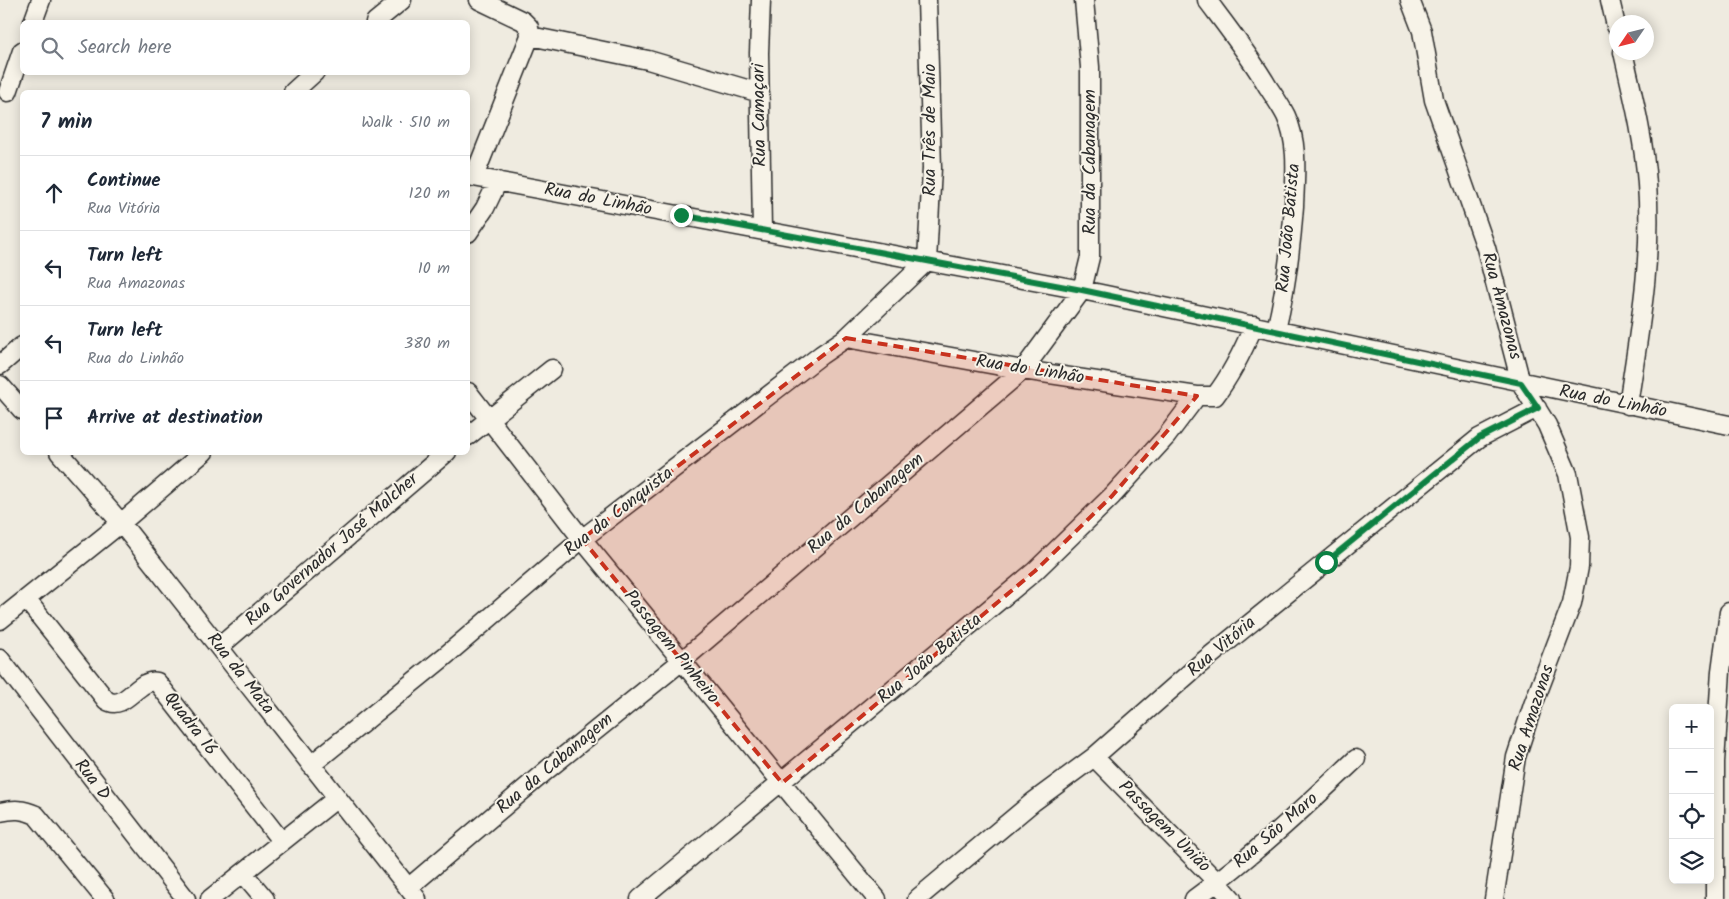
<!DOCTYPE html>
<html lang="en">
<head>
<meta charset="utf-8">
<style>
	:root { --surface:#fff; --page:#f6f6f7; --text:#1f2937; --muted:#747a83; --line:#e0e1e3 }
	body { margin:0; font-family:Kalam,sans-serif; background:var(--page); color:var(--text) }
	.controls { position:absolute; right:15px; bottom:15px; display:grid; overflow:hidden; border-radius:8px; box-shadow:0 2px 12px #0003 }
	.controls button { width:45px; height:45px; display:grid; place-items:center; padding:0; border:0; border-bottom:1px solid var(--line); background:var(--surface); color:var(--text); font:25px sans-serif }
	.compass { position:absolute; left:1609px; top:15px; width:45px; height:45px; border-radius:50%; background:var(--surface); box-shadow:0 2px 12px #0003; rotate:235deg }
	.stop { position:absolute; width:15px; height:15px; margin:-11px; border:4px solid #0b8043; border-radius:50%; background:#fff }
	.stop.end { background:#0b8043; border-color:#fff; box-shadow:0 1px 5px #0008 }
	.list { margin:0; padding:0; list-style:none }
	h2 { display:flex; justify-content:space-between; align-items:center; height:65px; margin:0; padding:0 20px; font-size:21px }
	h2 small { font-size:16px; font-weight:400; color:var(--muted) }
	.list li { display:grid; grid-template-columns:32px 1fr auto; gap:15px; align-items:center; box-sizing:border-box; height:75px; padding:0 20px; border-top:1px solid var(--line) }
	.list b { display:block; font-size:19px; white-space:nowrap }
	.list p { margin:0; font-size:16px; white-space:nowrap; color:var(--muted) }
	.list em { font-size:16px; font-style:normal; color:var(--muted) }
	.icon { flex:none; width:28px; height:28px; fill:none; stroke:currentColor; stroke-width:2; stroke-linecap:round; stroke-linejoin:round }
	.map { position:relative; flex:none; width:1729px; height:899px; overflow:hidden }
	.search { position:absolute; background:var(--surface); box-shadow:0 2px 12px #0003; left:20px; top:20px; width:450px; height:55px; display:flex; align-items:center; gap:12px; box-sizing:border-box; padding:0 18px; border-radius:8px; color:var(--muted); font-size:19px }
	.panel { position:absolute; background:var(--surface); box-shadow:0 2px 12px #0003; left:20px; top:90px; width:450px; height:365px; border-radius:8px }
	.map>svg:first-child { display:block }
</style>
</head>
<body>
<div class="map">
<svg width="1729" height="899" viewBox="0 0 1729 899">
	<rect width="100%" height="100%" fill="#efebe0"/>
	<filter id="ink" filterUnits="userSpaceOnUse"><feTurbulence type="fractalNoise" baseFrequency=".02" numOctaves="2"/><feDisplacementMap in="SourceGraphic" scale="10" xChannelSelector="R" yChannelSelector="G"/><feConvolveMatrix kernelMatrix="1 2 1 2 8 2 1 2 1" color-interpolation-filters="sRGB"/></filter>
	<g filter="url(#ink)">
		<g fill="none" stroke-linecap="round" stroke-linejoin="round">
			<!-- street casing -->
			<g stroke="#2b2b2b" stroke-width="21">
				<path id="street" d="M761 0 759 53 762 230
					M1207 0C1228 28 1250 56 1268 87 1274 96 1281 106 1286 116 1299 144 1295 177 1294 206 1291 248 1286 289 1276 330
					M1410 0 1422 31 1434 100 1486 248 1521 383 1547 425 1568 474 1580 537 1579 567 1572 603 1533 705 1516 757 1494 899
					M1610 0 1616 26
					M33 22 41 0
					M375 22 402 0
					M530 36 648 60 760 93
					M1623 52C1633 96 1644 139 1647 184 1653 258 1639 332 1628 405
					M8 92 22 51
					M293 92 315 72
					M468 176 1082 290 1729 425
					M474 177 530 36 529 27 523 21 479 0
					M468 233 485 208 498 181
					M846 338 1023 370 1197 396H1215C1232 374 1243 351 1254 325
					M0 365 22 346
					M0 385 22 410
					M468 392 582 539 877 899
					M468 436 552 369
					M59 452 121 523 417 899
					M26 599 106 700C125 713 138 677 157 682L282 842
					M0 620 121 523 204 452
					M219 647 447 452
					M0 659 186 899
					M1094 757 1217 882 1232 899
					M311 765 444 657 582 539 821 355 846 338 927 261 932 168 927 0
					M0 812C14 809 23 809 36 815L105 899
					M243 873 265 899
					M408 888 548 769 683 660 1023 370 1082 290 1090 257V67L1084 0
					M210 899 337 798
					M640 899 1035 571 1112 496 1166 437 1197 396
					M917 899 1033 802 1094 757 1200 664 1479 438 1537 408
					M1194 899C1252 857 1304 808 1356 759
					M1715 899V762L1721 671 1729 612"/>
			</g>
			<!-- street -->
			<use href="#street" stroke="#f7f3e8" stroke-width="18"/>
		</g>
	</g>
	<g fill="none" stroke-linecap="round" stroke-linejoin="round" filter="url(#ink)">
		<!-- route -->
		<path stroke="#0b8043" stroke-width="6" d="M681 215 1082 290 1521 383 1538 408 1479 438 1326 562"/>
	</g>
	<!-- marked area -->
	<path fill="#c8321e" fill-opacity="0.2" stroke="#c8321e" stroke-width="4" stroke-dasharray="10 6" stroke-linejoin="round" d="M846 338 1197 396 1112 496 1035 571 782 783 582 539Z"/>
	<g text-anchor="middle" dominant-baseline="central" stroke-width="4" stroke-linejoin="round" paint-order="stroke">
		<!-- street labels -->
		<g font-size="18" fill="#2b2b2b" stroke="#f7f3e8">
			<text transform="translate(760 115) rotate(-91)">Rua Camaçari</text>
			<text transform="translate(930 130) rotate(-90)">Rua Três de Maio</text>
			<text transform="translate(1090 162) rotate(-90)">Rua da Cabanagem</text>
			<text transform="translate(598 200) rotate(11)">Rua do Linhão</text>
			<text transform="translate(1289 228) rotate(-85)">Rua João Batista</text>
			<text transform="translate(1501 306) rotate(75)">Rua Amazonas</text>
			<text transform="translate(1030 370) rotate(9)">Rua do Linhão</text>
			<text transform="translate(1613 402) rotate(11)">Rua do Linhão</text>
			<text transform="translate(866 504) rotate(-40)">Rua da Cabanagem</text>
			<text transform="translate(619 512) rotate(-38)">Rua da Conquista</text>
			<text transform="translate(332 550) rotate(-41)">Rua Governador José Malcher</text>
			<text transform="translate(671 647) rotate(51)">Passagem Pinheiro</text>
			<text transform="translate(1222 647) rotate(-40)">Rua Vitória</text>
			<text transform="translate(930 659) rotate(-40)">Rua João Batista</text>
			<text transform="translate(240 674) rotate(52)">Rua da Mata</text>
			<text transform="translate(1532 718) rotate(-72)">Rua Amazonas</text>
			<text transform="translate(190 724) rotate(52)">Quadra 16</text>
			<text transform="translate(555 764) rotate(-40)">Rua da Cabanagem</text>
			<text transform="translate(92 780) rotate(52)">Rua D</text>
			<text transform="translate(1164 827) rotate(45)">Passagem União</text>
			<text transform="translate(1276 831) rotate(-41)">Rua São Maro</text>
		</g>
	</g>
</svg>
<div class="controls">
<button>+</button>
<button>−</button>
<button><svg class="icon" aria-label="locate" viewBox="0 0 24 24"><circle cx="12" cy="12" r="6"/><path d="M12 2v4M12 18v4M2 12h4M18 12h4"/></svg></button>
<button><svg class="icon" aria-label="layers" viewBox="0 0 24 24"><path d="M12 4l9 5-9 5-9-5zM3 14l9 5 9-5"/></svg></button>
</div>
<svg class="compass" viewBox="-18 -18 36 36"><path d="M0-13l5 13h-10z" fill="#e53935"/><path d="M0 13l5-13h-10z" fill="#747a83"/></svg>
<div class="stop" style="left:1326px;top:562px"></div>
<div class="stop end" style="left:681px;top:215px"></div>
<div class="search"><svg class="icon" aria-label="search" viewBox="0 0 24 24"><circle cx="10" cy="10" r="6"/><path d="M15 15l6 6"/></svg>Search here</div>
<section class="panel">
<h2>7 min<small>Walk · 510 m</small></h2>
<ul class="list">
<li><svg class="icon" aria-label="ahead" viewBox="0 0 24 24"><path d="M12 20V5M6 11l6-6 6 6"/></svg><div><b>Continue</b><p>Rua Vitória</p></div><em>120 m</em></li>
<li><svg class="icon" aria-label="left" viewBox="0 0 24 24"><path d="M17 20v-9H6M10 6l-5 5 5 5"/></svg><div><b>Turn left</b><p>Rua Amazonas</p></div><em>10 m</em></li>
<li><svg class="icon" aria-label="left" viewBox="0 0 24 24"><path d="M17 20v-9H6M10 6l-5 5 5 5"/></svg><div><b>Turn left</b><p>Rua do Linhão</p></div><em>380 m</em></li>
<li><svg class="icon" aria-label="arrive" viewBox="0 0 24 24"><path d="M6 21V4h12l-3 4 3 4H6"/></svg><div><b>Arrive at destination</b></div></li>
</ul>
</section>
</div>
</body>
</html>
